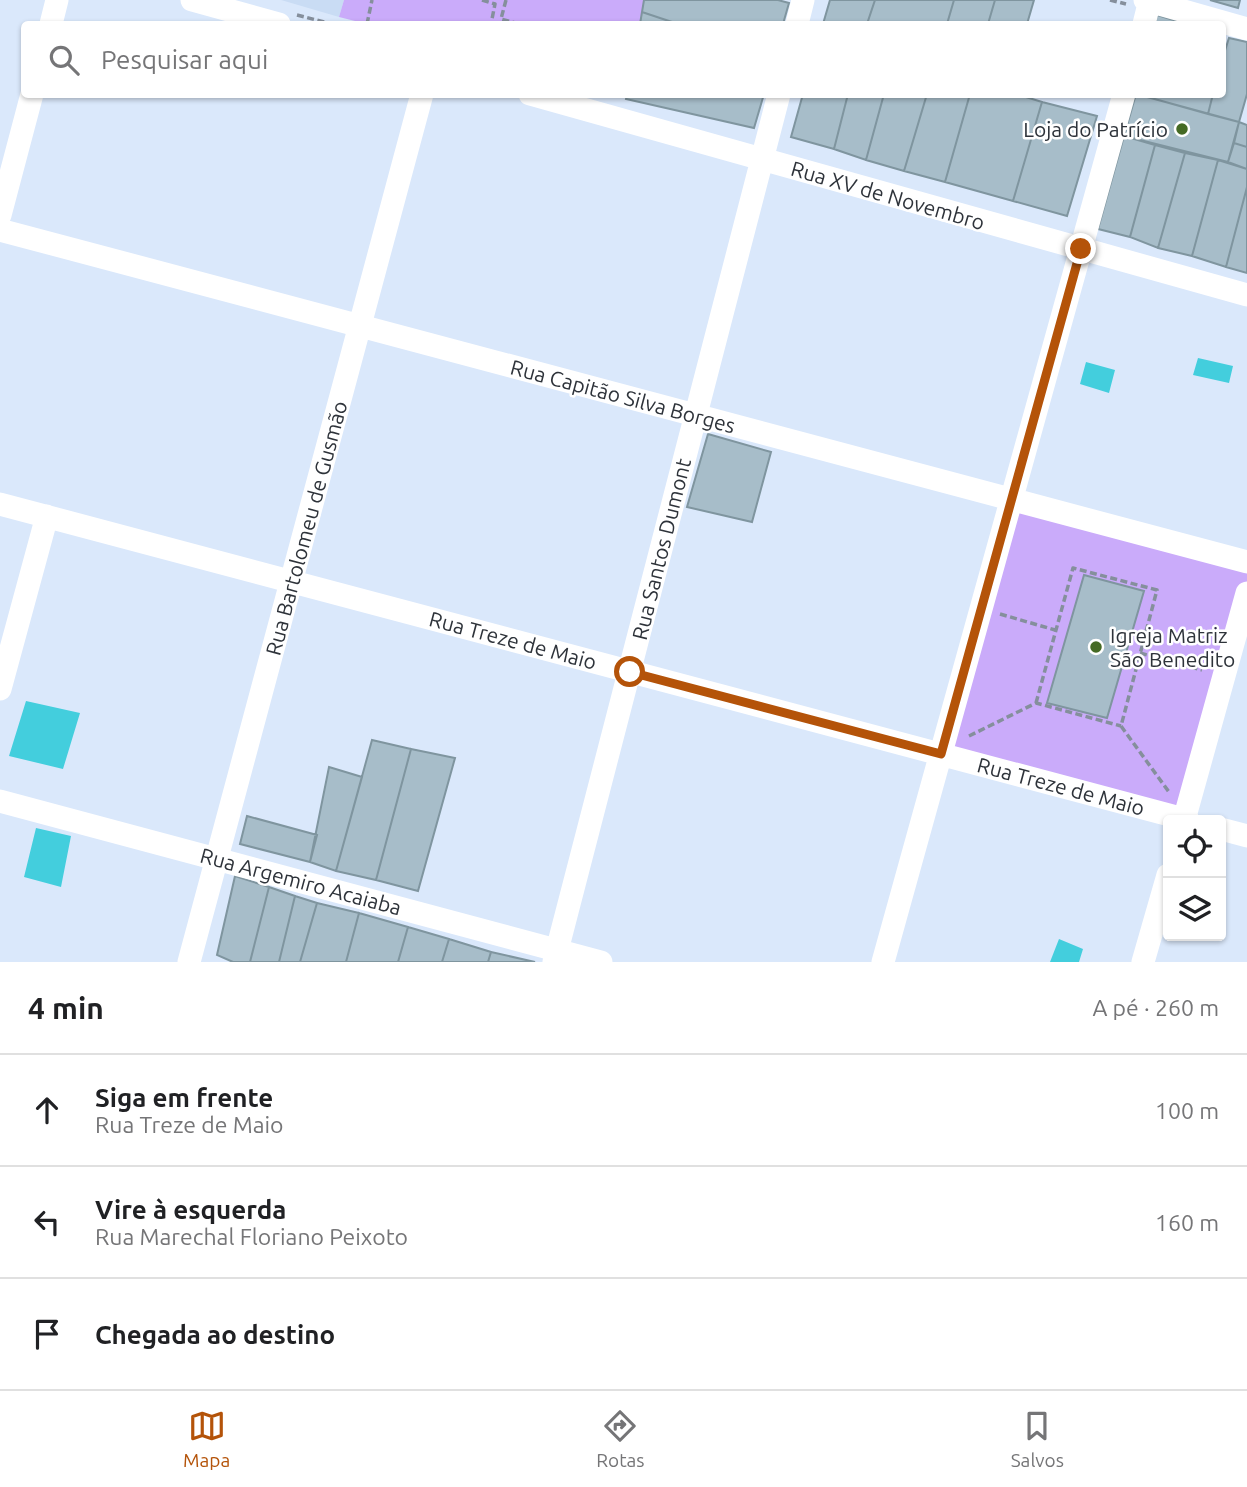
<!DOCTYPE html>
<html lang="pt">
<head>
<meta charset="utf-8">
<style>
	:root { --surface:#fff; --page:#f2f2f2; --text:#202124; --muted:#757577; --line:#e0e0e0; --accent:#b45309 }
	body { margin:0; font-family:Ubuntu,sans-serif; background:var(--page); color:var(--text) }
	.controls { position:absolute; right:21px; bottom:21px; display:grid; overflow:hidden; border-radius:7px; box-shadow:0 2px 5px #0004 }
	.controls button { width:63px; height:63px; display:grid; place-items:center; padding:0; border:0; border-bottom:2px solid var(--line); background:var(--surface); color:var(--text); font:35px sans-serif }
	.stop { position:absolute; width:21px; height:21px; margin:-16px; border:5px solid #b45309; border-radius:50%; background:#fff }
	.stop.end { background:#b45309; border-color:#fff; box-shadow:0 2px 7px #0008 }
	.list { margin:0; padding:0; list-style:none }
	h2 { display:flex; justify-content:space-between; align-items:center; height:91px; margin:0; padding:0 28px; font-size:30px }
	h2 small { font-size:23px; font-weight:400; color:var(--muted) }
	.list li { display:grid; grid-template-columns:46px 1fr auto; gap:21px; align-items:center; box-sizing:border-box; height:112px; padding:0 28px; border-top:2px solid var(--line) }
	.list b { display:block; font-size:26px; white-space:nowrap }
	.list p { margin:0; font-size:23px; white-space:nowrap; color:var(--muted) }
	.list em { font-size:23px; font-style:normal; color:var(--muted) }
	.icon { flex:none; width:38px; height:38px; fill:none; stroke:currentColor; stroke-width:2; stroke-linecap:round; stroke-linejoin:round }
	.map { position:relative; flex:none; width:1247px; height:962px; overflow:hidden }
	.search { position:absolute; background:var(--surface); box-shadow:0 2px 5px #0004; left:21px; right:21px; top:21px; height:77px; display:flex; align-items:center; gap:18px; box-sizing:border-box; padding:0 24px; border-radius:7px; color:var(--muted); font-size:26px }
	.sheet { height:427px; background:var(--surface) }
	nav { display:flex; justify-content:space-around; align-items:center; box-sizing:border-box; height:98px; border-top:2px solid var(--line); background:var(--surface); font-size:19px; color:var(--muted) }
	nav a { display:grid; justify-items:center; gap:4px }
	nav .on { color:var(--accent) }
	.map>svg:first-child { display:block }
</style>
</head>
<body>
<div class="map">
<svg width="1247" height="962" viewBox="0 0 1247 962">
	<rect width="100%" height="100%" fill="#dae8fb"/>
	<!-- built -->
	<path fill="#c9dcf4" d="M281 0H344L339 17Z"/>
	<!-- green -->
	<path fill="#caabfa" d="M344 0H644L640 24H367L339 17Z
		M1011 499 1247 562V593L1184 819 941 754Z"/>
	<!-- water -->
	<path fill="#43cedd" d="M1198 358 1233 366 1229 383 1193 375Z
		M1086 362 1115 370 1109 393 1080 384Z
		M26 701 80 713 63 769 9 756Z
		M36 828 71 836 61 887 24 877Z
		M1059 939 1083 949 1079 962H1050Z"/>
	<!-- building -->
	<path fill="#a7bdc9" stroke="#7f959f" stroke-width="2" d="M644 0H778L789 3 783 24H678L642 12Z
		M830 0H875L867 24H823Z
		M875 0H954L947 24H867Z
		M954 0H995L988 24H947Z
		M995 0H1034L1027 24H988Z
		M1210 0H1240L1238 8Z
		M642 12 678 24H640Z
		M1157 15 1187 24H1155Z
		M1229 38 1247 42V94L1239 122 1208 114 1213 94H1222V60Z
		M627 94H764L754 128 626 99Z
		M803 94H848L834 149 791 137Z
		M848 94H884L866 160 834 149Z
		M884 94H927L904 171 866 160Z
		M927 94H970L945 182 904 171Z
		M970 94H1016L1042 102 1013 201 945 182Z
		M1136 94 1239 122 1228 162 1124 136Z
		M1137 94H1213L1208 114Z
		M1042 102 1097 116 1067 216 1013 201Z
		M1239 122 1247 125V147L1234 143Z
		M1124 136 1155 145 1130 237 1098 229Z
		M1234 143 1247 147V169L1228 162Z
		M1155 145 1185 153 1158 248 1130 237Z
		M1185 153 1218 160 1192 256 1158 248Z
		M1218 160 1247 169V187L1226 267 1192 256Z
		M1247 187V273L1226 267Z
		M708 434 771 452 752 522 687 507Z
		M1084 575 1144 591 1107 718 1047 703Z
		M372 740 411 749 376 880 336 871Z
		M411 749 455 758 418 891 376 880Z
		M329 767 362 777 336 871 310 862Z
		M247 816 317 835 310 862 240 844Z
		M235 876 269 887 250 962H233L217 955Z
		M269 887 295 896 279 962H250Z
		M295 896 317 903 300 962H279Z
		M317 903 359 913 346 962H300Z
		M359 913 408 927 398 962H346Z
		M408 927 449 939 442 962H398Z
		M449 939 491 952 488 962H442Z
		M491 952 535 962H488Z"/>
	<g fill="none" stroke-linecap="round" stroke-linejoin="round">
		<!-- path -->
		<path stroke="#858f9c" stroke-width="3.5" stroke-dasharray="7 3.5" stroke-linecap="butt" d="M482 0 495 4 491 24
			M506 0 501 19 519 24
			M1110 0 1126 4
			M297 15 332 24
			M367 24 372 0
			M1000 614 1055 630
			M1140 653 1202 670
			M1036 703 1073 568 1157 590 1121 726 1169 792
			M969 736 1036 703 1121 726"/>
		<!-- minor -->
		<path stroke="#fff" stroke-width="23" d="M192 0 279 24
			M1145 0 1247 29
			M51 24 57 0
			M797 24 803 0
			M1144 24 1150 0
			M530 94 1247 295
			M0 215 32 94
			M0 230 1247 562
			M0 504 1188 820
			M0 689 47 516
			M0 801 601 962
			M1184 820 1247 593
			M1221 829 1247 836
			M189 962 422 94
			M554 962 779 94
			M883 962 1124 94
			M1143 962 1168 875"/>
	</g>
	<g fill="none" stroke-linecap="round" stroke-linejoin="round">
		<!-- route -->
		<path stroke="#b45309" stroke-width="9" d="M630 672 941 754 1081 249"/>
	</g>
	<!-- markers -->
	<g fill="#456a24" stroke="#fff" stroke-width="2.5">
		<circle cx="1182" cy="129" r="7"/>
		<circle cx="1096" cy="647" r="7"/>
	</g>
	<g text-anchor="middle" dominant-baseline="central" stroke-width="5" stroke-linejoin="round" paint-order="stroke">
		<!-- poi labels -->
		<g font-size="21" fill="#2e333a" stroke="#fff" text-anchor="end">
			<text x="1168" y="129">Loja do Patrício</text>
			<text x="1110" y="635" text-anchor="start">Igreja Matriz<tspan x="1110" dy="24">São Benedito</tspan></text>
		</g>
		<!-- street labels -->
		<g font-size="21" fill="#2e333a" stroke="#fff">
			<text transform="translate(888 195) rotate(16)">Rua XV de Novembro</text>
			<text transform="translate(623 396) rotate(15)">Rua Capitão Silva Borges</text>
			<text transform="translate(306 528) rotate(-75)">Rua Bartolomeu de Gusmão</text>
			<text transform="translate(661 549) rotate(-76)">Rua Santos Dumont</text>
			<text transform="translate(513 640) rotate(15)">Rua Treze de Maio</text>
			<text transform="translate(1061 786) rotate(15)">Rua Treze de Maio</text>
			<text transform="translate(301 881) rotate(15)">Rua Argemiro Acaiaba</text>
		</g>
	</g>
</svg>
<div class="controls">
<button><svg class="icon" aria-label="locate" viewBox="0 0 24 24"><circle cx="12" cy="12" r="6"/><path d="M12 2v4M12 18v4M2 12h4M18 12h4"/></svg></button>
<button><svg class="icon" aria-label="layers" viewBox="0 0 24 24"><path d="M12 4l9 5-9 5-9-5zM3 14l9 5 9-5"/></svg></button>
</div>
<div class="stop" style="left:630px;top:672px"></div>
<div class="stop end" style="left:1081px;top:249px"></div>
<div class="search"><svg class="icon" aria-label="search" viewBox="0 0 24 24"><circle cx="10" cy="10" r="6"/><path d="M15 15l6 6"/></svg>Pesquisar aqui</div>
</div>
<section class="sheet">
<h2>4 min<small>A pé · 260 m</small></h2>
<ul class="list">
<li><svg class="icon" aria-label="ahead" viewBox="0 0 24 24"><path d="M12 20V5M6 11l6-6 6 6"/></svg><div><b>Siga em frente</b><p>Rua Treze de Maio</p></div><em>100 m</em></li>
<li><svg class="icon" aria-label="left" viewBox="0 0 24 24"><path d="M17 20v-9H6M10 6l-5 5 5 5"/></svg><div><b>Vire à esquerda</b><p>Rua Marechal Floriano Peixoto</p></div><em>160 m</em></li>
<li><svg class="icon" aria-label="arrive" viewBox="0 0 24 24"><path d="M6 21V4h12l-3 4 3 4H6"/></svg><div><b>Chegada ao destino</b></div></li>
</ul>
</section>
<nav>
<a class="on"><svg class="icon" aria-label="map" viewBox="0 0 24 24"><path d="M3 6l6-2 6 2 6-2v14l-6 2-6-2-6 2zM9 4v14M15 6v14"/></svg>Mapa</a>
<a><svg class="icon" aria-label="directions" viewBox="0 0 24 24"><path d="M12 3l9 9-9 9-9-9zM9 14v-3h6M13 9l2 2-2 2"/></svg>Rotas</a>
<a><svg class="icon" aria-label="saved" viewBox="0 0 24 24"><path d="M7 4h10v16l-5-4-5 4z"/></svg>Salvos</a>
</nav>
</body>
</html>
